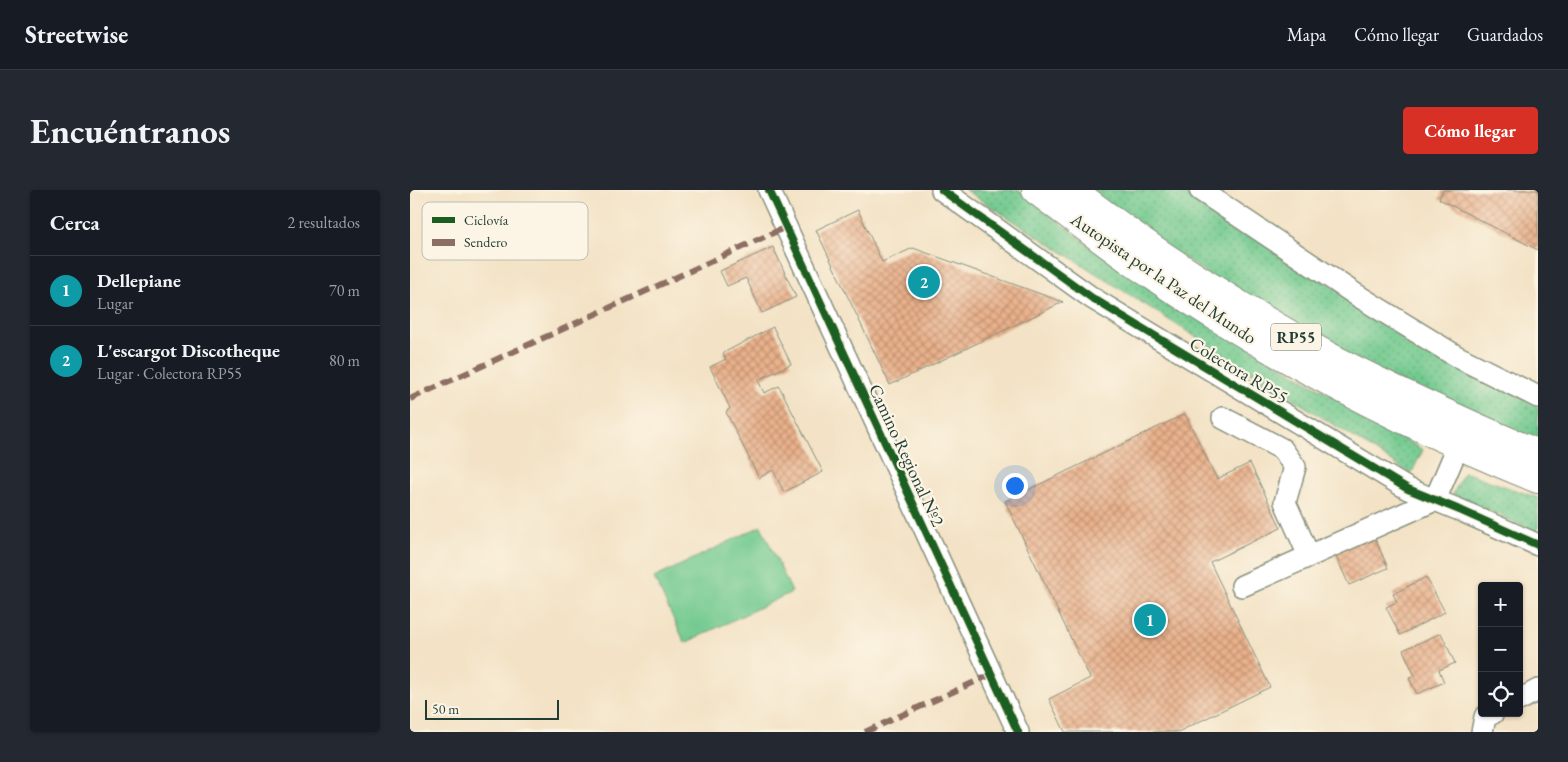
<!DOCTYPE html>
<html lang="es">
<head>
<meta charset="utf-8">
<style>
	:root { --surface:#171b24; --page:#242831; --text:#f1f3f6; --muted:#9ea1a6; --line:#363941; --accent:#d93025 }
	body { margin:0; font-family:"EB Garamond",serif; background:var(--page); color:var(--text) }
	.controls { position:absolute; right:15px; bottom:15px; display:grid; overflow:hidden; border-radius:5px; box-shadow:0 1px 4px #0004 }
	.controls button { width:45px; height:45px; display:grid; place-items:center; padding:0; border:0; border-bottom:1px solid var(--line); background:var(--surface); color:var(--text); font:25px sans-serif }
	.scale { position:absolute; left:15px; bottom:12px; width:134px; box-sizing:border-box; padding-left:5px; border:2px solid #1f3d34; border-top:0; font-size:14px; line-height:18px; white-space:nowrap; color:#1f3d34; -webkit-text-stroke:4px #fcf5e5; paint-order:stroke }
	.you { position:absolute; left:604px; top:295px; width:18px; height:18px; margin:-12px; border:4px solid #fff; border-radius:50%; background:#1a73e8; box-shadow:0 0 0 8px #1a73e833 }
	.badge { display:grid; place-items:center; width:32px; height:32px; border-radius:50%; background:var(--accent); color:#fff; font-size:16px; font-weight:700 }
	.pin { position:absolute; translate:-50% -50%; border:2px solid #fff; box-shadow:0 1px 5px #0006 }
	.list { margin:0; padding:0; list-style:none }
	h2 { display:flex; justify-content:space-between; align-items:center; height:65px; margin:0; padding:0 20px; font-size:21px }
	h2 small { font-size:16px; font-weight:400; color:var(--muted) }
	.list li { display:grid; grid-template-columns:32px 1fr auto; gap:15px; align-items:center; box-sizing:border-box; height:70px; padding:0 20px; border-top:1px solid var(--line) }
	.list b { display:block; font-size:19px; white-space:nowrap }
	.list p { margin:0; font-size:16px; white-space:nowrap; color:var(--muted) }
	.list em { font-size:16px; font-style:normal; color:var(--muted) }
	.icon { flex:none; width:28px; height:28px; fill:none; stroke:currentColor; stroke-width:2; stroke-linecap:round; stroke-linejoin:round }
	.map { position:relative; flex:none; width:1128px; height:542px; overflow:hidden; border-radius:5px }
	header { display:flex; align-items:center; gap:30px; box-sizing:border-box; height:70px; padding:0 25px; background:var(--surface); border-bottom:1px solid var(--line) }
	header strong { font-size:24px }
	nav { display:flex; gap:28px; margin-inline-start:auto; font-size:18px }
	.intro { display:flex; align-items:center; justify-content:space-between; box-sizing:border-box; height:120px; padding:0 30px }
	h1 { margin:0; font-size:35px }
	.button { padding:12px 22px; border-radius:5px; background:var(--accent); color:#fff; font-size:18px; font-weight:700 }
	main { display:flex; gap:30px; padding:0 30px }
	aside { flex:1; background:var(--surface); border-radius:5px; box-shadow:0 1px 4px #0004 }
	.map>svg:first-child { display:block }
</style>
</head>
<body>
<header>
<strong>Streetwise</strong>
<nav><a>Mapa</a><a>Cómo llegar</a><a>Guardados</a></nav>
</header>
<div class="intro"><h1>Encuéntranos</h1><a class="button">Cómo llegar</a></div>
<main>
<aside>
<h2>Cerca<small>2 resultados</small></h2>
<ul class="list">
<li><span class="badge" style="background:#0f9aa8">1</span><div><b>Dellepiane</b><p>Lugar</p></div><em>70 m</em></li>
<li><span class="badge" style="background:#0f9aa8">2</span><div><b>L'escargot Discotheque</b><p>Lugar · Colectora RP55</p></div><em>80 m</em></li>
</ul>
</aside>
<div class="map">
<svg width="1128" height="542" viewBox="0 0 1128 542">
	<defs>
		<pattern id="grass-dots" width="8" height="8" patternUnits="userSpaceOnUse" patternTransform="scale(1.25)"><rect width="8" height="8" fill="#71c98e"/><path d="M2 2h.1M6 6h.1" fill="none" stroke="#5ca475" stroke-width="1.8" stroke-linecap="round"/></pattern>
		<pattern id="building-cross-hatch" width="8" height="8" patternUnits="userSpaceOnUse" patternTransform="scale(1.25)"><rect width="8" height="8" fill="#eab18b"/><path d="M0 0l8 8M0 8l8-8" fill="none" stroke="#bd9172"/></pattern>
	</defs>
	<rect width="100%" height="100%" fill="#fcf5e5"/>
	<filter id="ink" filterUnits="userSpaceOnUse"><feTurbulence type="fractalNoise" baseFrequency=".02" numOctaves="2"/><feDisplacementMap in="SourceGraphic" scale="10" xChannelSelector="R" yChannelSelector="G"/><feConvolveMatrix kernelMatrix="1 2 1 2 8 2 1 2 1" color-interpolation-filters="sRGB"/></filter>
	<filter id="wash" filterUnits="userSpaceOnUse"><feTurbulence type="fractalNoise" baseFrequency=".0096" numOctaves="4" result="noise"/><feDisplacementMap in="SourceGraphic" scale="20" xChannelSelector="R" yChannelSelector="G"/><feGaussianBlur stdDeviation="1.12" result="paint"/><feColorMatrix in="noise" values="0 0 0 0 0 0 0 0 0 0 0 0 0 0 0 0 0 1.4 0 .05"/><feComposite in="paint" operator="in"/></filter>
	<g filter="url(#wash)">
		<rect width="100%" height="100%" fill="#f3e2c5"/>
		<!-- grass -->
		<path fill="url(#grass-dots)" stroke="#488361" d="M555 0H608L684 59 823 147 1013 260 1001 284Z
			M675 0H778L895 80 1128 217V255L942 170 803 88Z
			M1054 282 1128 308V343L1043 304Z"/>
		<!-- park -->
		<path fill="#71c98e" stroke="#488361" d="M351 336 382 402 275 453 244 388Z"/>
		<g id="blocks">
			<!-- building -->
			<path fill="url(#building-cross-hatch)" d="M1033 0H1128V60L1029 9Z
				M448 20 472 72 503 58 653 112 480 195 406 40Z
				M363 57 386 107 352 123 336 88 317 96 310 81Z
				M363 137 381 174 348 190 354 203 369 196 413 282 374 302 363 280 349 288 316 222 320 218 300 177 316 169 313 163Z
				M775 224 807 289 840 273 871 338 800 372 860 497 768 542H655L639 509 680 488 595 311Z
				M963 344 978 378 939 395 924 362Z
				M1016 387 1035 422 990 445 976 417 987 412 983 404Z
				M1031 443 1045 473 1029 480 1034 492 1007 504 999 488 1005 486 993 460Z"/>
		</g>
	</g>
	<g filter="url(#ink)">
		<use href="#blocks" fill-opacity="0" stroke="#89907c" stroke-width="1"/>
		<g fill="none" stroke-linecap="round" stroke-linejoin="round">
			<!-- minor casing -->
			<g stroke="#89907c" stroke-width="24">
				<path id="minor" d="M359 0 608 542
					M532 0 682 108 998 299 1052 321 1128 355
					M790 0 945 104 1046 166 1128 207
					M813 228 872 259 885 277 875 312 899 366
					M832 396 1025 310 1048 256
					M1109 510 1128 500
					M1072 542 1075 527 1083 523"/>
			</g>
			<!-- highway casing -->
			<g stroke="#89907c" stroke-width="30">
				<path id="highway" d="M626 0C659 25 693 51 727 75 852 161 987 232 1128 289
					M662 0C744 63 831 119 922 168 989 203 1058 234 1128 264"/>
			</g>
			<!-- minor -->
			<use href="#minor" stroke="#fff" stroke-width="21"/>
			<!-- highway -->
			<use href="#highway" stroke="#fff" stroke-width="28"/>
			<!-- quiet -->
			<path stroke="#8d6e63" stroke-width="6" stroke-dasharray="12 6" stroke-linecap="butt" d="M0 209 376 37
				M455 542 582 484"/>
			<!-- cycleway casing -->
			<g stroke="#fcf5e5" stroke-width="11">
				<path id="cycleway" d="M359 0 608 542
					M532 0 682 108 998 299 1052 321 1128 355"/>
			</g>
			<!-- cycleway -->
			<use href="#cycleway" stroke="#1b5e20" stroke-width="8"/>
		</g>
	</g>
	<g text-anchor="middle" dominant-baseline="central" stroke-width="4.5" stroke-linejoin="round" paint-order="stroke">
		<!-- shield labels -->
		<rect fill="#fcf5e5" stroke="#617469" stroke-width="1" x="861" y="133.5" width="50" height="27" rx="4"/>
		<g font-size="16" font-weight="bold" fill="#1f3d34">
			<text x="886" y="147">RP55</text>
		</g>
		<!-- street labels -->
		<g font-size="18" fill="#1f3d34" stroke="#fcf5e5">
			<text transform="translate(754 88) rotate(34)">Autopista por la Paz del Mundo</text>
			<text transform="translate(829 180) rotate(31)">Colectora RP55</text>
			<text transform="translate(497 265) rotate(65)">Camino Regional Nº2</text>
		</g>
	</g>
	<!-- legend -->
	<rect x="12" y="12" width="166" height="58" rx="8" fill="#fcf5e5" stroke="#babeb0" stroke-width="1"/>
	<rect x="22" y="27" width="23" height="6" fill="#1b5e20"/>
	<rect x="22" y="49" width="23" height="7" fill="#8d6e63"/>
	<g font-size="14" fill="#1f3d34">
		<text x="54" y="35">Ciclovía</text>
		<text x="54" y="57">Sendero</text>
	</g>
</svg>
<div class="controls">
<button>+</button>
<button>−</button>
<button><svg class="icon" aria-label="locate" viewBox="0 0 24 24"><circle cx="12" cy="12" r="6"/><path d="M12 2v4M12 18v4M2 12h4M18 12h4"/></svg></button>
</div>
<div class="scale">50 m</div>
<div class="you"></div>
<div class="pin badge" style="left:740px;top:430px;background:#0f9aa8">1</div>
<div class="pin badge" style="left:514px;top:92px;background:#0f9aa8">2</div>
</div>
</main>
</body>
</html>
